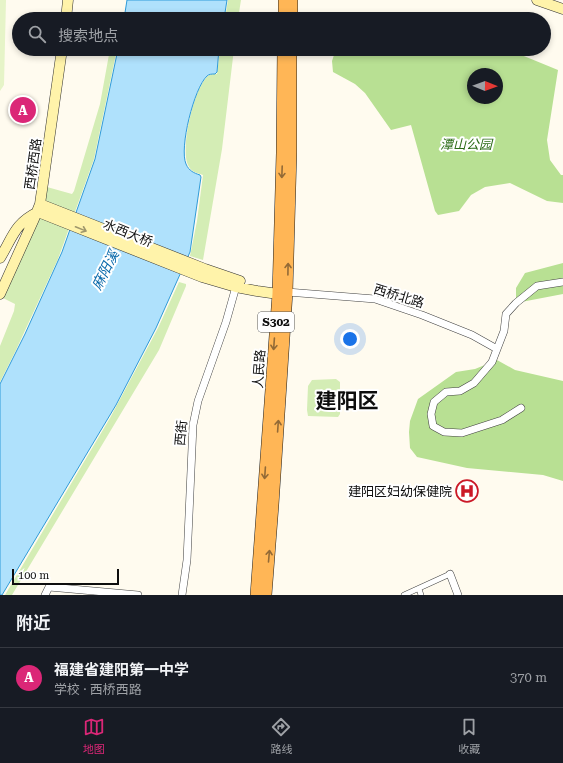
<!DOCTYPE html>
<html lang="zh">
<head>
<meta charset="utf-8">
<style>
	:root { --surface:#171b24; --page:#242831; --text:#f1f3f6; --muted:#9ea1a6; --line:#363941; --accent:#db2777 }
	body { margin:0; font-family:"Roboto Serif","Noto Sans SC",serif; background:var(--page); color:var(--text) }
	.compass { position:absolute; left:467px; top:68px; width:36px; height:36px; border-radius:50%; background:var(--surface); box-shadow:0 2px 6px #0003; rotate:91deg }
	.scale { position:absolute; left:12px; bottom:10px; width:107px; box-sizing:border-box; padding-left:4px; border:2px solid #0e0e0e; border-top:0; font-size:11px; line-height:14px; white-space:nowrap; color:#0e0e0e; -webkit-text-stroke:3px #fff; paint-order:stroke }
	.you { position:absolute; left:350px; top:339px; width:14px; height:14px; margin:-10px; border:3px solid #fff; border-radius:50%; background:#1a73e8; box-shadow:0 0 0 6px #1a73e833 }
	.badge { display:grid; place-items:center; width:26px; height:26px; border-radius:50%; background:var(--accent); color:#fff; font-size:13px; font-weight:700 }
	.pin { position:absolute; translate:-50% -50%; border:2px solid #fff; box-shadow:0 1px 4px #0006 }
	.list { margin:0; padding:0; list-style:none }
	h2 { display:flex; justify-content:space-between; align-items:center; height:52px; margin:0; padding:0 16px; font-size:17px }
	h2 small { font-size:13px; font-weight:400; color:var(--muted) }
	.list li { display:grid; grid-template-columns:26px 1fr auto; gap:12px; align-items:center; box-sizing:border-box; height:60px; padding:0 16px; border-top:1px solid var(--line) }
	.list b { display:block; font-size:15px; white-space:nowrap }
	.list p { margin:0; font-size:13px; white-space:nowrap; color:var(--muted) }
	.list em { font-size:13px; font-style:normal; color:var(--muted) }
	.icon { flex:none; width:22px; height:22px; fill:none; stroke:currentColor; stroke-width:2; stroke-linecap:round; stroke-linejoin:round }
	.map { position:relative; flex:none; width:563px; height:595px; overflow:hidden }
	.search { position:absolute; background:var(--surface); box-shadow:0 2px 6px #0003; left:12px; right:12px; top:12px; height:44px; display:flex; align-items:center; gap:10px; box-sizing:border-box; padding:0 14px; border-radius:22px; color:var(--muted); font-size:15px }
	.sheet { height:112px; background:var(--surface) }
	nav { display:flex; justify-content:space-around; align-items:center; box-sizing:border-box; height:56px; border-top:1px solid var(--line); background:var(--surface); font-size:11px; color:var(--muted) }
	nav a { display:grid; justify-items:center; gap:2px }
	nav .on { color:var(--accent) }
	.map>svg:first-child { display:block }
</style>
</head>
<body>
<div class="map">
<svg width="563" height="595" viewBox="0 0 563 595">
	<rect width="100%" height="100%" fill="#fffbef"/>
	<!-- green -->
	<path fill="#d4edb5" d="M228 0H241L238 19H225Z
		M110 49H117L94 159 58 259 16 350 0 382V346L14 311 15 304 3 298 47 187 72 194 74 191 100 104Z
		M220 49H234L222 149 203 260 190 256 197 221 203 175C197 173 191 172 188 165 180 149 194 87 208 76 210 74 214 74 217 74Z
		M179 282 186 284V286L159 350 12 595H5L110 418 158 328Z
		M336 379 340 382V414L338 417 308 416 307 410 308 386 312 380Z"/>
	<!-- forest -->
	<path fill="#b8e093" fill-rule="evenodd" d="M336 49H507L558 70 547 140 550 160 561 175H563V203L547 201 510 183 485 187 471 195 459 211 438 215 435 211 411 125 391 130 365 93 355 84 333 72 332 61ZM473 74H497V98H473Z
		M563 263V294L516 303V288L525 273Z
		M497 360 515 370 563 381V481L543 475 467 468 417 457 410 448 409 432 410 421 418 399 456 372 475 369Z"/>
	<!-- pitch -->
	<path fill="#e6f4c8" d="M0 0H6L4 85 0 91Z"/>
	<!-- water -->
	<path fill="#afe1fc" stroke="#2f9bd9" d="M127 0H227L224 19H124Z
		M118 49H219L217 72 215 74C212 74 209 74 207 76 194 88 179 148 186 164 189 171 194 173 200 175L201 177 190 252 156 328 116 405 2 595H0V384L25 334 62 252 95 159Z"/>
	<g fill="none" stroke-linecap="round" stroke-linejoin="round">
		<!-- pedestrian casing -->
		<g stroke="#414141" stroke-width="6">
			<path id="pedestrian" d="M419 589 421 595
				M404 595 450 574"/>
		</g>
		<!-- minor casing -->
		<g stroke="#414141" stroke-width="8">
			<path id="minor" d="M287 292 375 299 422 315 472 335 497 349
				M521 408 502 420 462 433 444 432 433 426 431 414 434 402 446 392 460 391 474 383 492 362 504 331 506 314 516 303 537 286 563 282
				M450 574 458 595
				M45 595 49 587 138 595
				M182 595 187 560 193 425 198 401 226 322 237 283"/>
		</g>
		<!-- secondary casing -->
		<g stroke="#303030" stroke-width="11">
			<path id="secondary" d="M537 0 563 9
				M66 19 68 0
				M40 204 205 269 240 281
				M38 212 202 277 236 287 257 291 278 294 285 293
				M0 258C13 237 14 224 38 212
				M0 294 34 219 40 204 62 49"/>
		</g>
		<!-- trunk casing -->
		<g stroke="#1f1f1f" stroke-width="12">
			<path id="trunk" d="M284 19V0
				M292 19V0
				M256 595 278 294 282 153 283 49
				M266 595 273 505 287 292 291 153V49"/>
		</g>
		<!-- pedestrian -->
		<use href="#pedestrian" stroke="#fff" stroke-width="5"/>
		<!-- minor -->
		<use href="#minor" stroke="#fff" stroke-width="7"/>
		<!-- secondary -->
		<use href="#secondary" stroke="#fff3aa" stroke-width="10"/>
		<!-- trunk -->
		<use href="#trunk" stroke="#ffb656" stroke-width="11"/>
	</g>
	<!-- one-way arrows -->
	<defs><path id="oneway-shaft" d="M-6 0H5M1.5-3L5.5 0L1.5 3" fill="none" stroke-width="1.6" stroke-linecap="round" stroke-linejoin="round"/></defs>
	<g stroke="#936a36">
		<use href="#oneway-shaft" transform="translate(282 172) rotate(92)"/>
		<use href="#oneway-shaft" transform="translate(288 269) rotate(-89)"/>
		<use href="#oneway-shaft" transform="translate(274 344) rotate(94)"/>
		<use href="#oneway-shaft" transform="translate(278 426) rotate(-86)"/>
		<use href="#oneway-shaft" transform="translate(265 473) rotate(94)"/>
		<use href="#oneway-shaft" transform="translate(269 556) rotate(-85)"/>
	</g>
	<use stroke="#9f976c" href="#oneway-shaft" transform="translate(81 229) rotate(22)"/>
	<!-- icons -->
	<defs>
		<g id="hospital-ring" transform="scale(1.15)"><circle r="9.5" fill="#fff" stroke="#cb1927" stroke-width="1.5"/><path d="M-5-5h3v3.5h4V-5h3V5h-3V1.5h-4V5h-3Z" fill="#cb1927"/></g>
	</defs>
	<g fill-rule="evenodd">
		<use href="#hospital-ring" x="467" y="491"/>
	</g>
	<g text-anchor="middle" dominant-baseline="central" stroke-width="4" stroke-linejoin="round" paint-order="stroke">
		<!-- shield labels -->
		<rect fill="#fff" stroke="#565656" stroke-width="1" x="258" y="312" width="36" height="20" rx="3"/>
		<g font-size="12" font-weight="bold" fill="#0e0e0e">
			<text x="276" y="322">S302</text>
		</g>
		<!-- park labels -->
		<g font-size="13" font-style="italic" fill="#2c6c18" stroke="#fff">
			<text x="466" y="144">潭山公园</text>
		</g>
		<!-- street labels -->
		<g font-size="13" fill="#0e0e0e" stroke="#fff">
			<text transform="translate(33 164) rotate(-82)">西桥西路</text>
			<text transform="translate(128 233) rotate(22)">水西大桥</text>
			<text transform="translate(399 296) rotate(17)">西桥北路</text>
			<text transform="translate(259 369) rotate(-86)">人民路</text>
			<text transform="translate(181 433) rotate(-85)">西街</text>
		</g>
		<!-- poi labels -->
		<g font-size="13" fill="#0e0e0e" stroke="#fff" text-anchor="end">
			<text x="452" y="491">建阳区妇幼保健院</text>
		</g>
		<!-- water labels -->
		<g font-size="14" font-style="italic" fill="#0c6bac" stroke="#fff">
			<text transform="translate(105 270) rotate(-63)">麻阳溪</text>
		</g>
		<!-- town labels -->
		<g font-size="21" font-weight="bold" fill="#0e0e0e" stroke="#fff">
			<text x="347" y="401">建阳区</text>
		</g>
	</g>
</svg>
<svg class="compass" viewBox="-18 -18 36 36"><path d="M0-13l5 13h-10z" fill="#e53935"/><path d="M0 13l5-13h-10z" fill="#9ea1a6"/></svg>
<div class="scale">100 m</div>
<div class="you"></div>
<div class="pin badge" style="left:23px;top:110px">A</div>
<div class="search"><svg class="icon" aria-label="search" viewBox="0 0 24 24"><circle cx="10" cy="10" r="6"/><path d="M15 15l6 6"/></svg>搜索地点</div>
</div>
<section class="sheet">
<h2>附近<small></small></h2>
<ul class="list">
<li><span class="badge">A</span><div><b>福建省建阳第一中学</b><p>学校 · 西桥西路</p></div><em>370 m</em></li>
</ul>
</section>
<nav>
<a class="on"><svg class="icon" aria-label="map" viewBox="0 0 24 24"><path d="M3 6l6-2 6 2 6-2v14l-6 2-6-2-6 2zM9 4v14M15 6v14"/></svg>地图</a>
<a><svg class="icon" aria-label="directions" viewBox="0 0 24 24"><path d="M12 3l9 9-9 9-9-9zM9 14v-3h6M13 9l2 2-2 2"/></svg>路线</a>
<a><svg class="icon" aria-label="saved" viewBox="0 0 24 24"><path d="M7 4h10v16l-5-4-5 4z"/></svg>收藏</a>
</nav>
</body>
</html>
